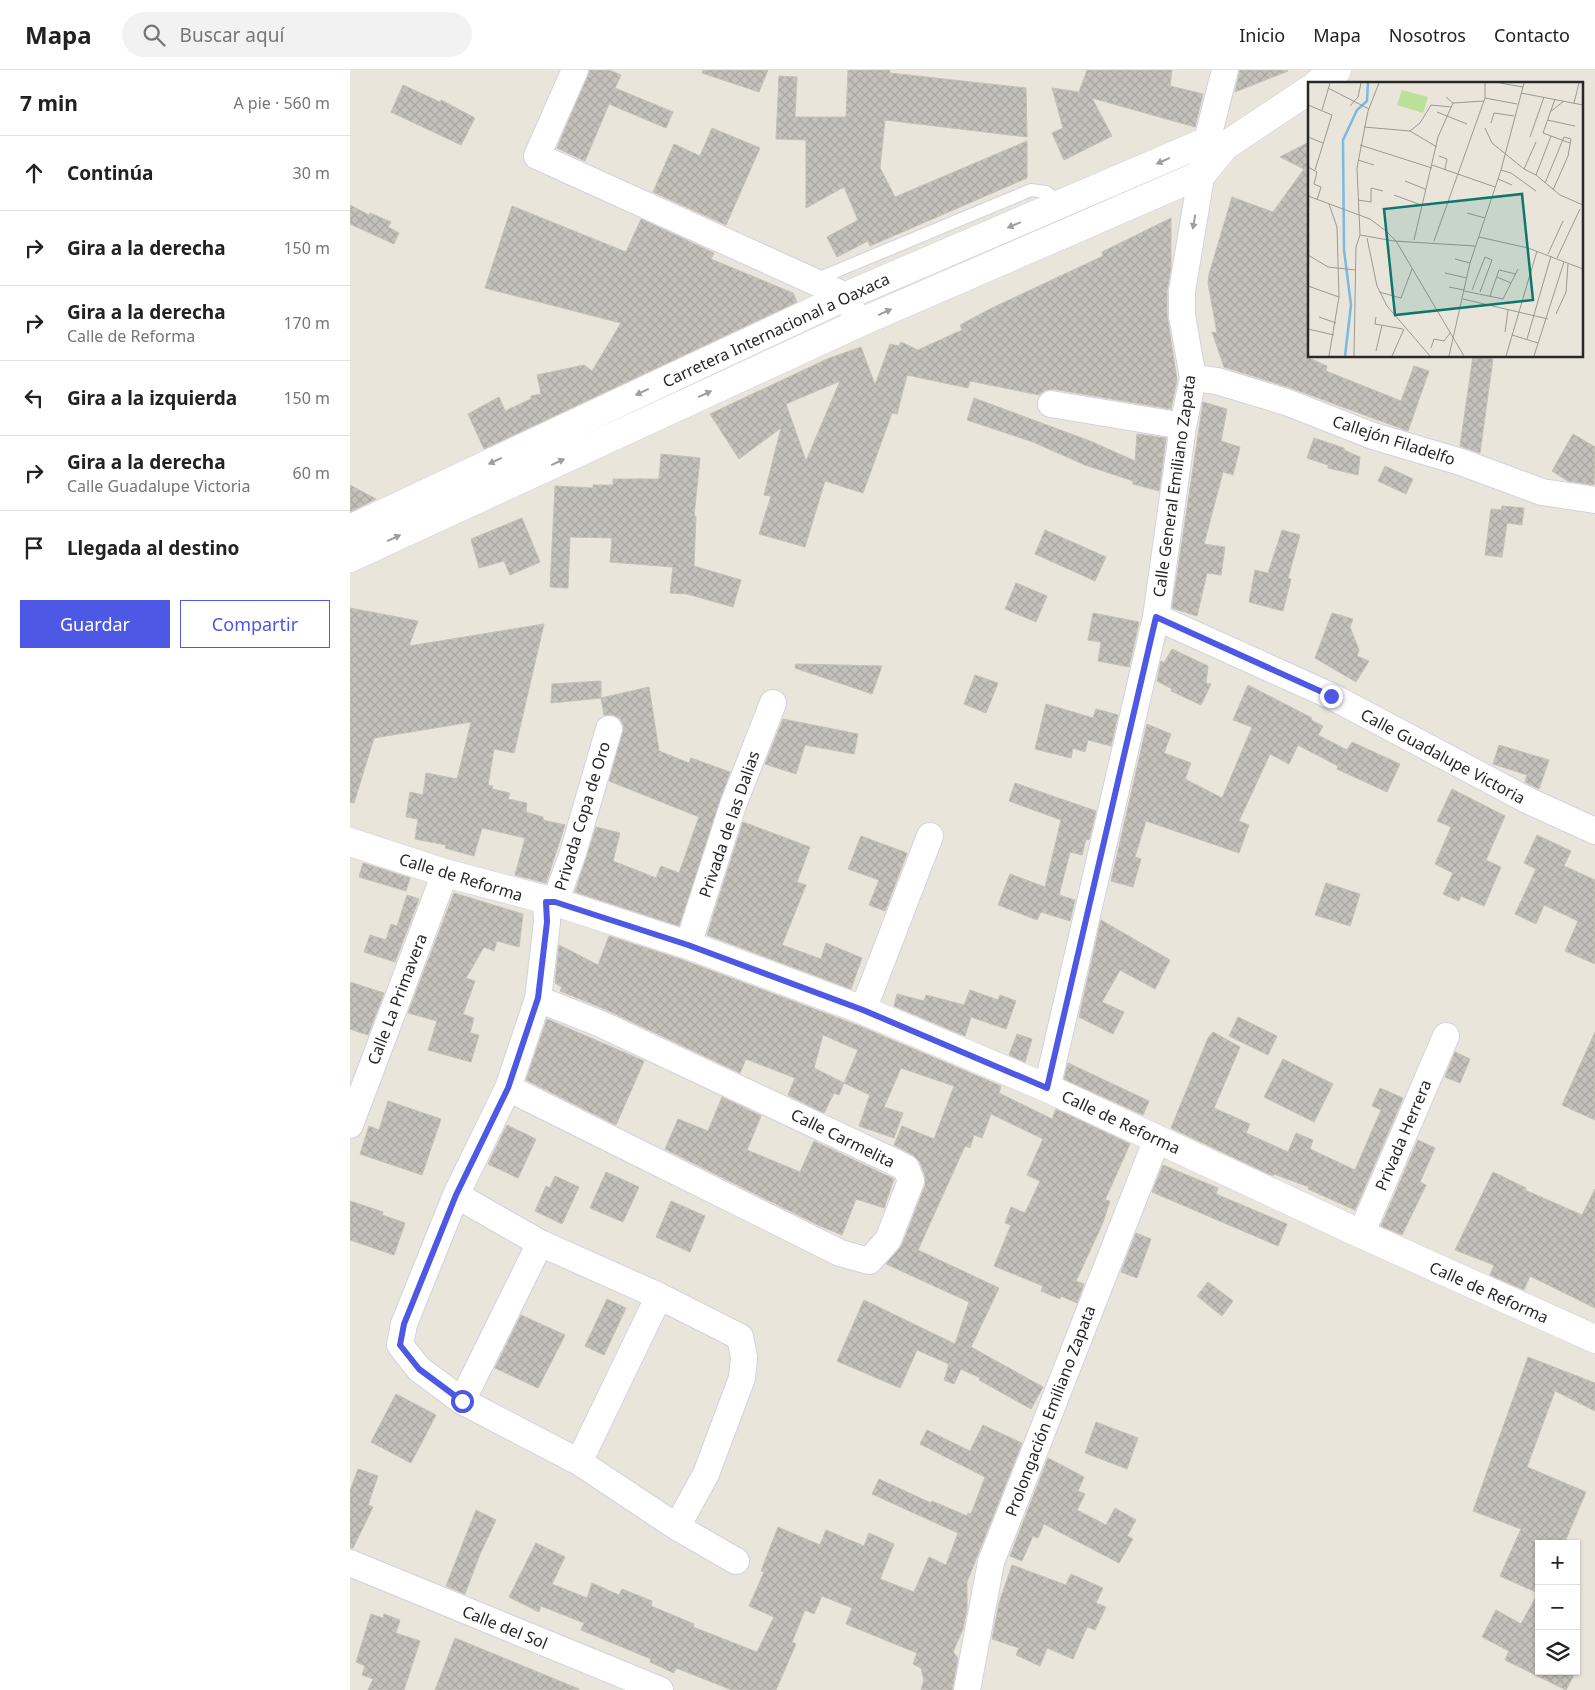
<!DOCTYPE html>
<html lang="es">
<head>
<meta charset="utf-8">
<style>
	:root { --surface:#fff; --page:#f2f2f2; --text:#222; --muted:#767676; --line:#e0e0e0; --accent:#4d58e4 }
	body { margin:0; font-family:"Noto Sans",sans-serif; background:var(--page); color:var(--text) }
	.controls { position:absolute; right:15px; bottom:15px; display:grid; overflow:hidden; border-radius:0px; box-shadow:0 1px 4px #0004 }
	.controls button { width:45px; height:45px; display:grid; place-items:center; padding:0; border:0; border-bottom:1px solid var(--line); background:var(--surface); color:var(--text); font:25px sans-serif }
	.stop { position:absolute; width:15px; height:15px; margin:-11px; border:4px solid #4d58e4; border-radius:50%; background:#fff }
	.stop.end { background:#4d58e4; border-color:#fff; box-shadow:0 1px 5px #0008 }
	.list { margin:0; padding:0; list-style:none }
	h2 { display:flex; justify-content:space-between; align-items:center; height:65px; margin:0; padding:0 20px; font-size:21px }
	h2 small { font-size:16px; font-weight:400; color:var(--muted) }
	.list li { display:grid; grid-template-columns:32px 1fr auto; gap:15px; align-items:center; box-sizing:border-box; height:75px; padding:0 20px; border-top:1px solid var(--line) }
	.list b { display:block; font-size:19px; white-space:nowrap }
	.list p { margin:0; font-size:16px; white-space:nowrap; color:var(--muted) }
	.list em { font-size:16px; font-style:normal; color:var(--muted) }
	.actions { display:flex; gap:10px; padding:15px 20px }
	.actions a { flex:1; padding:11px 0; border:1px solid var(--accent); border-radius:0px; text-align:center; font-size:18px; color:var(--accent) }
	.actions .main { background:var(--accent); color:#fff }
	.icon { flex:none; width:28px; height:28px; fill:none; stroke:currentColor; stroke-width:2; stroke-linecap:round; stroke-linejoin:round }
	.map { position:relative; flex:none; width:1245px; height:1620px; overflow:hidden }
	header { display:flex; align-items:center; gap:30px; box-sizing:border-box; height:70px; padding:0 25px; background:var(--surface); border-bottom:1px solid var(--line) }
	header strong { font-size:24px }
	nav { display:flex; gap:28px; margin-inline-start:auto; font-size:18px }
	.search { width:350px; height:45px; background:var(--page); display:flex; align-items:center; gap:12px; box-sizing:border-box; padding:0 18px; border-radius:28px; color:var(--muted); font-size:19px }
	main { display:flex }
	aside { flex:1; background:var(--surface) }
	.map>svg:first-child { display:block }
</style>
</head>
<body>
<header>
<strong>Mapa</strong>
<div class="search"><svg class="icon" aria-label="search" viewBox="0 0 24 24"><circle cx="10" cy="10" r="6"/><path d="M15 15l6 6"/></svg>Buscar aquí</div>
<nav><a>Inicio</a><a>Mapa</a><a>Nosotros</a><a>Contacto</a></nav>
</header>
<main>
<aside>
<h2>7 min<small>A pie · 560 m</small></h2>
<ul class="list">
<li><svg class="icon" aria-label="ahead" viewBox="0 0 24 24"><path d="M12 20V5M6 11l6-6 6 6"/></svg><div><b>Continúa</b></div><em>30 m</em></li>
<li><svg class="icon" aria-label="right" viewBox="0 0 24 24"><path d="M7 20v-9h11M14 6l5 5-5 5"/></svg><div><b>Gira a la derecha</b></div><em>150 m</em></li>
<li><svg class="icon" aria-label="right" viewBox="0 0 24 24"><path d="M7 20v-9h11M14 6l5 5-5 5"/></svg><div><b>Gira a la derecha</b><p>Calle de Reforma</p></div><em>170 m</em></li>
<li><svg class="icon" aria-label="left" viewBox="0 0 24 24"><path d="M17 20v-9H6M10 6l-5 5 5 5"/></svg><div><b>Gira a la izquierda</b></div><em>150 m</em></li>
<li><svg class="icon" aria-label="right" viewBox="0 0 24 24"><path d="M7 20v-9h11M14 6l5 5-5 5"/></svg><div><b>Gira a la derecha</b><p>Calle Guadalupe Victoria</p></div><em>60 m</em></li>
<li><svg class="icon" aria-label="arrive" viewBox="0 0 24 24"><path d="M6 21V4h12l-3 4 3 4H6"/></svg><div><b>Llegada al destino</b></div></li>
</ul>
<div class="actions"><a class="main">Guardar</a><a>Compartir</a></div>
</aside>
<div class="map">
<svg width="1245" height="1620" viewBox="0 0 1245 1620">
	<defs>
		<pattern id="building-cross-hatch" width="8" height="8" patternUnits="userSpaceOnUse" patternTransform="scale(1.25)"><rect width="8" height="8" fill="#c4c1bb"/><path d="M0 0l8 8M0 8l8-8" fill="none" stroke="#a8a6a1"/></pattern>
	</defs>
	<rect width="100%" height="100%" fill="#e9e5db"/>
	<!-- building -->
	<path fill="url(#building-cross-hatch)" stroke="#c4c0b5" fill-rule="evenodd" d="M240 0H259L271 5 265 18 323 42 316 58 259 34 235 91 207 78Z
		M353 0H418L409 22 352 3Z
		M498 0H540V3L676 18 677 67 535 50 530 98 545 127 677 71V108L520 176 518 171 487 187 477 167 508 150 494 117 456 138V70L426 69 429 6 447 7 445 47H496Z
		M737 0H822L820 16 853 24 845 57 742 28 762 66 714 90 702 63 713 58 702 18 729 22Z
		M890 0H937L938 1 885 22Z
		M53 15 90 32 91 30 125 48 111 75 41 42Z
		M362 58 410 78 376 155 303 122 324 74 350 86Z
		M959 72V288L977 296 976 301 1051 331 1064 296 1079 301 1058 361 941 318 874 297 862 262 867 263 858 213 859 204 882 127 923 142 954 99 930 87Z
		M0 135 19 145 20 143 41 152 38 157 49 163 44 174 0 154Z
		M162 136 276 182 291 149 364 183 361 189 443 223 447 232 134 379 118 344 149 327 155 341 181 329V326L191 324 187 305 234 295 242 301 271 253 135 218Z
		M821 148V198L817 221V245L827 310 821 339 703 319 695 320 689 325 620 311 618 318 557 305 547 344 542 343 513 423 475 411 455 477 409 464 421 426 414 425 431 358 389 389 360 344 477 289 511 277 525 315 540 274 549 276 551 272 568 280 612 260 610 255 642 238 753 186 752 182ZM490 311 456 391 436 334Z
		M1123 286 1143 289 1130 383 1110 376Z
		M624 328 740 371 785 391 787 364 816 368 809 421 783 414V411L735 395 683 372 617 350Z
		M853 332 877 339 871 371 890 377 883 405 873 402 854 474 875 477 871 505 857 503 847 546 822 538Z
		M1223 364 1245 377 1244 415 1218 411 1202 401Z
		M964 368 994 378V380L1010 387 1008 405 978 398V395L957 388Z
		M311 384 350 388 344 446H346L344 496 391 510 383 537 337 524 320 523 323 497 260 492 262 468 220 467 218 518 200 517 205 416 243 418V415H263V409H309Z
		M1035 396 1063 409 1056 424 1028 411Z
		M0 415 26 429 0 442Z
		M1152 436 1174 438 1172 455 1157 453 1152 487 1135 485 1141 439 1151 440Z
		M172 448 190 492 160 505 154 491 129 498 121 469Z
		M695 460 756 487 745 511 685 484Z
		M932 460 950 465 938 508 941 509 933 541 899 532 905 500 918 503Z
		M666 513 697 526 686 552 655 539Z
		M0 538 68 551 59 576 194 554 164 683 144 679 138 715 143 716 142 719 160 723 158 729 177 733 176 742 193 747V750L215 755 196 813 165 805 175 768 132 758 124 786 95 778 96 775 65 769 68 749 56 747 60 722 73 725 76 703 107 709 121 652 24 668 4 733 0 732Z
		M743 543 789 552 779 597 748 591 751 572 738 570Z
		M982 543 1003 549 1000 557 1009 580 1007 586 1019 591 1006 612 965 588Z
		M822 579 858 596 856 613 861 614 851 635 821 621 822 619 807 611 811 591 814 593Z
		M446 594 532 596 522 624 445 598Z
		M625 605 648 613 636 643 614 634Z
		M251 611V628L201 633 202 614Z
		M898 615 962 648 961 650 973 656 968 665 997 680 1002 672 1050 694 1037 722 987 699 988 696 948 675 939 694 920 684 889 751 899 755 889 783 796 751 785 787 791 789 783 817 761 811 797 654 821 664 814 683 841 693 835 709 872 728 902 657 883 650Z
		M299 617 309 681 339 693 341 688 380 702 329 856 225 822 246 757 270 763 263 791 306 808 311 796 329 803 349 747 259 711 274 656 270 649 264 645H254L251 628Z
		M696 634 743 648 746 639 768 645 761 676 738 670 735 682 723 678 721 688 685 679Z
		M433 649 508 664 504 684 455 675 446 704 415 694Z
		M1149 675 1199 690 1189 719 1175 712 1177 705 1143 694Z
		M665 713 746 741 739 770 736 769 732 785 720 782 709 825 725 830 720 851 691 842 687 850 648 835 660 804 695 817 711 750 659 731Z
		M1102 719 1155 746 1136 790 1151 797 1134 836 1111 826 1109 831 1093 824 1103 803 1085 794 1101 757 1087 751Z
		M393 752 460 777 447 812 456 815 432 875 471 889 476 873 512 888 501 919 357 865Z
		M1187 765 1221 781 1214 796 1245 810V894L1215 881 1228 851 1194 835 1186 854 1165 844 1186 799 1174 793Z
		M511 766 557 783 535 841 519 835 529 810 498 799Z
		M13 793 60 808 56 821 9 807Z
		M976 813 1010 824 1000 856 965 845Z
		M104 823 173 844 169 877 147 871 144 881 134 877 116 908 125 911 113 944 124 948 120 963 129 965 121 992 78 980 87 951 58 943Z
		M57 825 69 829 45 892 14 882 20 865 36 870 41 854 47 856Z
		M751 850 820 890 805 919 770 900 752 932 774 942 763 964 729 947Z
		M259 866 333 890 507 955 651 1016 649 1023 702 1049 706 1039 780 1074 755 1130 760 1131 752 1155 726 1211 734 1214 727 1233 711 1226 710 1229 691 1221 693 1216 644 1196 661 1155 655 1153 661 1137 675 1143 690 1111 677 1105 693 1069 641 1044 632 1068 624 1065 620 1078 615 1076 568 1180 649 1218 621 1277 693 1317 681 1339 629 1310 630 1308 611 1299 604 1314 594 1310 599 1294 567 1280 550 1318 487 1291 514 1230 605 1274 619 1232 536 1194 552 1175 575 1116V1106L570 1092 563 1085 544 1075 552 1056 584 1069 604 1016 551 998 534 1037 553 1043 544 1068 509 1056 520 1025 494 1013 489 1025 484 1023 474 1043 438 1025 445 1008 396 989 390 1003 257 940 210 921 212 917 205 913 209 875 248 895ZM473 965 508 980 494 1013 464 998Z
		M0 912 34 923 18 965 0 959Z
		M620 920 648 930 650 925 666 931 656 959 621 947 615 966 544 936 547 924 574 931 576 925 614 935Z
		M888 947 927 966 918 985 879 966Z
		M197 949 294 991 266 1055 176 1010Z
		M863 962 890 977 864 1038 900 1054 896 1063 938 1082 946 1063 963 1070 960 1079 1005 1100 1031 1040 1022 1036 1030 1018 1053 1028 1005 1140 958 1119 959 1117 924 1104 923 1106 821 1058 858 968Z
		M1245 962V1050L1212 1035Z
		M667 964 682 969 675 992 659 985Z
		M1105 982 1120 989 1110 1013 1095 1007Z
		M933 989 983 1014 964 1052 914 1027Z
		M718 993 799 1031 793 1045 714 1009Z
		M372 1027 411 1046 397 1080 450 1102 464 1071 544 1109 534 1138 506 1129 492 1165 468 1155 315 1079 328 1049 358 1061Z
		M38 1031 91 1049 72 1105 10 1084 19 1056 29 1060Z
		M157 1055 186 1069 168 1108 138 1094Z
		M1068 1070 1085 1078 1070 1112 1076 1115 1052 1165 1031 1156Z
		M813 1095 868 1118 866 1124 937 1154 928 1176 802 1122Z
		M256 1102 289 1117 273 1152 240 1138Z
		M1143 1102 1176 1118 1175 1120 1232 1145 1245 1119V1238L1180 1206 1174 1220 1140 1205 1144 1195 1105 1180Z
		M205 1106 229 1117 212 1154 185 1141 196 1116 200 1118Z
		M0 1131 33 1142 32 1145 55 1153 44 1185 0 1170Z
		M321 1131 355 1146 340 1182 306 1167Z
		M786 1163 801 1169 787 1208 771 1202Z
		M858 1212 883 1231 872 1246 847 1226Z
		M257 1229 276 1238 254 1285 235 1276Z
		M171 1245 215 1265 188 1318 145 1298Z
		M1178 1287 1245 1313V1341L1205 1321 1177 1397 1236 1422 1214 1474H1189V1601H1226L1216 1620 1155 1590 1159 1581 1132 1567 1146 1540 1171 1554 1188 1523 1150 1506 1171 1459 1123 1441Z
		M46 1324 86 1345 61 1393 21 1372Z
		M746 1352 788 1368 777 1399 735 1383Z
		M633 1355 672 1373 617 1512V1539L613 1559 603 1582 608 1588 602 1620H571L574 1610 571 1598 563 1594 567 1583 496 1554 502 1538 472 1526 464 1544 455 1540 442 1572 446 1574 426 1620H382L326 1598 324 1603 300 1592 301 1589 231 1560 234 1553 191 1536 189 1542 159 1527 186 1473 215 1487 202 1514 237 1528 242 1513 269 1525 272 1519 302 1531 301 1536 344 1554 343 1557 407 1582 424 1547 399 1536 414 1502 411 1501 428 1457 470 1475 476 1460 514 1476 519 1463 544 1474 530 1509 564 1522 579 1487 596 1495 608 1463 522 1424 529 1409 581 1433 582 1431 617 1446 618 1443 621 1444 635 1407 570 1374 577 1360 620 1381Z
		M698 1388 734 1407 728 1421 735 1424 727 1440 756 1455 765 1438 786 1450 777 1466 783 1469 769 1493 694 1454 688 1468 683 1466 672 1491 660 1486Z
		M8 1399 28 1406 18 1435 23 1437 3 1478H0V1421Z
		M126 1440 146 1450 130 1484 115 1524 96 1516Z
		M662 1495 716 1515 721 1504 753 1518 746 1533 756 1537 745 1560 737 1557 723 1589 697 1578 690 1596 666 1585 669 1578 642 1569 649 1533Z
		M21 1544 33 1548 34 1544 50 1550 46 1563 70 1571 54 1620H18L23 1609 12 1605 15 1596 6 1592Z
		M105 1568 229 1619V1620H85Z"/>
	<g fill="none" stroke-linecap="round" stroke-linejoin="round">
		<!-- lane casing -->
		<g stroke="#d1d2df" stroke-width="14">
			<path id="lane" d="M465 210 681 120 696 122 711 133"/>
		</g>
		<!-- street casing -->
		<g stroke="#d1d2df" stroke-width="28">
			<path id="street" d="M225 0 187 86 496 226 509 253
				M843 308 867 311 936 332 1023 366 1111 392 1192 422 1245 430
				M701 334 833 356
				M806 547 981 626 1177 730 1245 761
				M196 832 197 852 188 929 158 1018 106 1125 54 1254 50 1275 69 1299 112 1331 229 1392 327 1457 386 1491
				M205 832 223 783 259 659
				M338 875 383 735 423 633
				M513 940 580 766
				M158 1018 490 1183 519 1191 538 1170 561 1111 556 1098 538 1089 251 954 188 929
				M697 1018 806 547 833 356 843 308 832 245V221L857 71 875 0
				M0 1055 95 803
				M106 1125 190 1173 309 1226 390 1267 394 1287 392 1308 356 1404 327 1457
				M1011 1164 1096 966
				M112 1331 190 1173
				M229 1392 309 1226
				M0 1493 310 1620
				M617 1620 641 1492 807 1069"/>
		</g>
		<!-- secondary casing -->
		<g stroke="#d1d2df" stroke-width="29">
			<path id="secondary" d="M967 14 987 0
				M0 459 496 226 857 71 875 76
				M0 488 509 253 852 104 875 76 959 20
				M0 772 95 803 205 832 338 875 513 940 697 1018 1011 1164 1245 1269"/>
		</g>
		<!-- lane -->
		<use href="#lane" stroke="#fff" stroke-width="12"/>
		<!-- street -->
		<use href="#street" stroke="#fff" stroke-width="26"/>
		<!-- secondary -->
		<use href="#secondary" stroke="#fff" stroke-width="28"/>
	</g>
	<!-- one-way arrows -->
	<defs><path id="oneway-solid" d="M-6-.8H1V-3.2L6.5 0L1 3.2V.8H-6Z" transform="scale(1.25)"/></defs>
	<g fill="#9e9e9e">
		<use href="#oneway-solid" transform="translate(813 91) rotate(156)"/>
		<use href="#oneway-solid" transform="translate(844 152) rotate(100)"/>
		<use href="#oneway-solid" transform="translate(664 155) rotate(157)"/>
		<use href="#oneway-solid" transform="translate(535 242) rotate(-24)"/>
		<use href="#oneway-solid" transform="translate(292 322) rotate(155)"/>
		<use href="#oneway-solid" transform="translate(355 324) rotate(-25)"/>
		<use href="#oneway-solid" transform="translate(145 391) rotate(155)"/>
		<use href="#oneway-solid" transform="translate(208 392) rotate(-25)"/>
		<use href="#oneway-solid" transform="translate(44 468) rotate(-25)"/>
	</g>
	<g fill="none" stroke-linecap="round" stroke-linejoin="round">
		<!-- route -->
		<path stroke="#4d58e4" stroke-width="6" d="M112 1331 69 1299 50 1275 54 1254 106 1125 158 1018 188 928 197 852 196 832H205L338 875 513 940 697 1018 806 547 981 626"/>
	</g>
	<g text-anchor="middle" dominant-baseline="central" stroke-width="5" stroke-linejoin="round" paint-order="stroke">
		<!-- street labels -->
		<g font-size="16" fill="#282828" stroke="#fff">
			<text transform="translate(426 260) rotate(-25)">Carretera Internacional a Oaxaca</text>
			<text transform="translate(1044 370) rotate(18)">Callejón Filadelfo</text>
			<text transform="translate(824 416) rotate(-82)">Calle General Emiliano Zapata</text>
			<text transform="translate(1093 686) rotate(28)">Calle Guadalupe Victoria</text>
			<text transform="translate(232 746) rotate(-73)">Privada Copa de Oro</text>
			<text transform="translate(379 754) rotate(-71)">Privada de las Dalias</text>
			<text transform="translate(111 807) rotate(17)">Calle de Reforma</text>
			<text transform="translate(47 929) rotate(-69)">Calle La Primavera</text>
			<text transform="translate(771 1052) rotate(25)">Calle de Reforma</text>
			<text transform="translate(1053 1065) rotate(-67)">Privada Herrera</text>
			<text transform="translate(493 1068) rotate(26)">Calle Carmelita</text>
			<text transform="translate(1139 1222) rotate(24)">Calle de Reforma</text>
			<text transform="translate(700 1341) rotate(-69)">Prolongación Emiliano Zapata</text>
			<text transform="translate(155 1557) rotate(22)">Calle del Sol</text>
		</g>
	</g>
	<!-- overview -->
	<g transform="translate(958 12)">
		<rect width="275" height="275" fill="#e9e5db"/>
		<path d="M94 8 120 15 115 31 89 23Z" fill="#bae09a"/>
		<path fill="none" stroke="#7ab9e0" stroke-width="2.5" d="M37 274 43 223 36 168 35 58 49 28 59 19 60 1"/>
		<path fill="none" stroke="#9c9993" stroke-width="1" d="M192 1 215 5M20 6 61 27M213 11 275 23M177 16 209 22M247 17 235 51 262 61M145 21 176 19M266 21 271 1M0 23 24 33 7 88M42 24 50 15 53 1M14 28 22 1M129 30 159 42M242 30 256 19M239 38 267 44M183 41 186 31 206 34M56 45 102 49 129 65M177 46 184 61 216 87 228 93 252 113 275 123M102 49 112 41 123 23 143 25M0 55 15 61M222 55 236 15M52 63 124 86M131 74 139 77 137 87M50 78 66 83M124 83 187 105M0 85 9 90 6 102 13 105 9 118M216 87 228 60M193 88 203 91 228 109M228 93 243 54M190 97 204 103M97 99 117 107M237 101 256 55 263 57 260 74 245 108M86 113 113 123M0 114 62 137 78 149 88 159 156 274M50 118 63 120V106L75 109M159 131 177 136M52 153 86 159 167 164M171 155 220 166 275 187M59 156 69 204 79 224 122 274M106 158 130 55 145 21 138 15M126 159 177 16V1M240 172 255 139M0 173 20 185 47 188M249 176 272 127M147 177 162 181M137 191 159 196M189 195 203 201M0 204 31 215M141 205 156 208M164 208 177 175 184 178 172 210M156 209 195 217 210 187M71 210 93 216 104 187M182 214 191 188 208 192M155 217 240 237M248 232 258 210 260 182M11 235 28 241M68 235 67 242 95 247M0 247 26 253M197 250 200 228M204 253 230 261M219 257 243 174M123 266 126 257 136 259 142 251M68 269 74 243M21 274 31 215 29 145 21 122M46 274 48 165 52 153 49 86 60 29 71 1M84 274 96 247M141 274 162 181 193 88 216 1M198 274 229 169M226 274 256 180"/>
		<path fill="#0f766e" fill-opacity="0.15" stroke="#0f766e" stroke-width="2.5" d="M214 112 225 218 87 233 76 127Z"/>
		<rect width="275" height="275" fill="none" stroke="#282828" stroke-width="2.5"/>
	</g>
</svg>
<div class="controls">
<button>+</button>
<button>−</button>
<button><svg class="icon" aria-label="layers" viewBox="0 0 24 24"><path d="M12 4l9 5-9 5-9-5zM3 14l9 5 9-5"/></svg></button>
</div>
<div class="stop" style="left:112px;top:1331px"></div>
<div class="stop end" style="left:981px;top:626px"></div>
</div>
</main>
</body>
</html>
